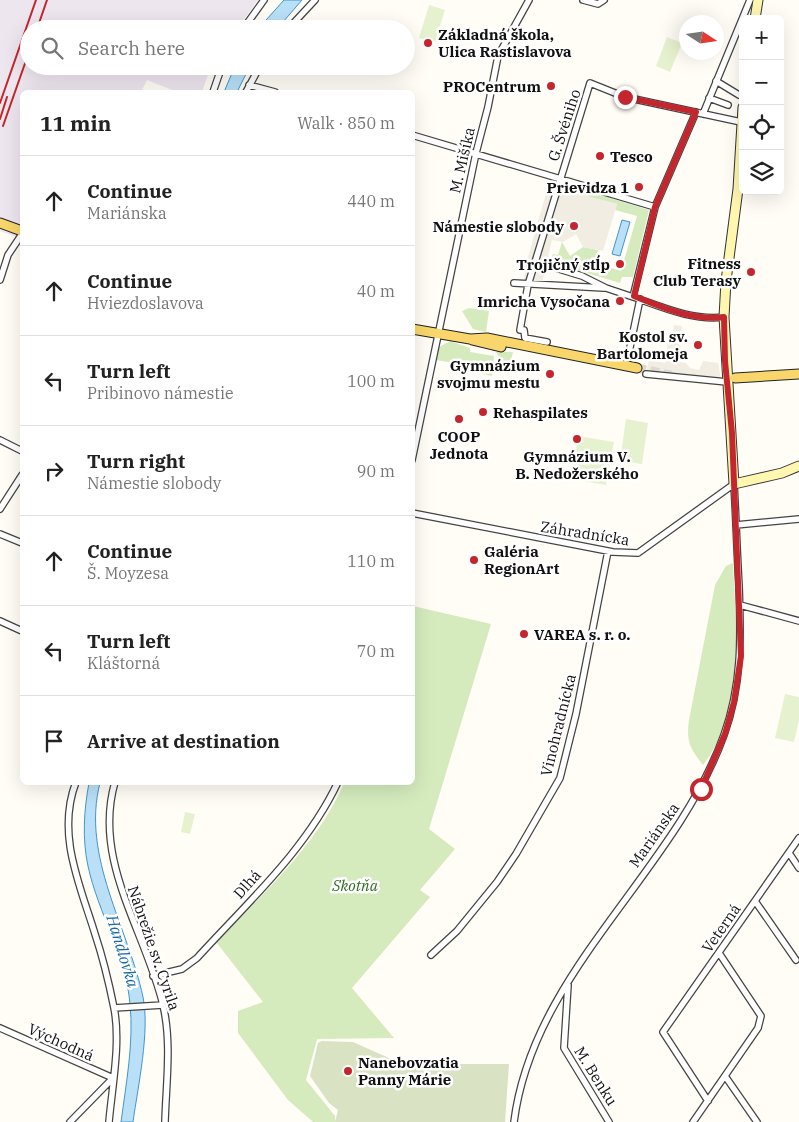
<!DOCTYPE html>
<html lang="en">
<head>
<meta charset="utf-8">
<style>
	:root { --surface:#fff; --page:#f2f2f2; --text:#222; --muted:#767676; --line:#e0e0e0 }
	body { margin:0; font-family:"IBM Plex Serif",serif; background:var(--page); color:var(--text) }
	.controls { position:absolute; right:15px; top:15px; display:grid; overflow:hidden; border-radius:8px; box-shadow:0 5px 20px #0002 }
	.controls button { width:45px; height:45px; display:grid; place-items:center; padding:0; border:0; border-bottom:1px solid var(--line); background:var(--surface); color:var(--text); font:25px sans-serif }
	.compass { position:absolute; left:679px; top:15px; width:45px; height:45px; border-radius:50%; background:var(--surface); box-shadow:0 5px 20px #0002; rotate:102deg }
	.stop { position:absolute; width:15px; height:15px; margin:-11px; border:4px solid #c4262e; border-radius:50%; background:#fff }
	.stop.end { background:#c4262e; border-color:#fff; box-shadow:0 1px 5px #0008 }
	.list { margin:0; padding:0; list-style:none }
	h2 { display:flex; justify-content:space-between; align-items:center; height:65px; margin:0; padding:0 20px; font-size:21px }
	h2 small { font-size:16px; font-weight:400; color:var(--muted) }
	.list li { display:grid; grid-template-columns:32px 1fr auto; gap:15px; align-items:center; box-sizing:border-box; height:90px; padding:0 20px; border-top:1px solid var(--line) }
	.list b { display:block; font-size:19px; white-space:nowrap }
	.list p { margin:0; font-size:16px; white-space:nowrap; color:var(--muted) }
	.list em { font-size:16px; font-style:normal; color:var(--muted) }
	.icon { flex:none; width:28px; height:28px; fill:none; stroke:currentColor; stroke-width:2; stroke-linecap:round; stroke-linejoin:round }
	.map { position:relative; flex:none; width:799px; height:1122px; overflow:hidden }
	.search { position:absolute; background:var(--surface); box-shadow:0 5px 20px #0002; left:20px; top:20px; width:395px; height:55px; display:flex; align-items:center; gap:12px; box-sizing:border-box; padding:0 18px; border-radius:28px; color:var(--muted); font-size:19px }
	.panel { position:absolute; background:var(--surface); box-shadow:0 5px 20px #0002; left:20px; top:90px; width:395px; height:695px; border-radius:8px }
	.map>svg:first-child { display:block }
</style>
</head>
<body>
<div class="map">
<svg width="799" height="1122" viewBox="0 0 799 1122">
	<rect width="100%" height="100%" fill="#fffdf5"/>
	<!-- industrial -->
	<path fill="#eee6ef" d="M0 0H258L237 29H29V66H211L202 92H177L147 80 141 92H22V239L0 231Z"/>
	<!-- green -->
	<path fill="#d5ebbd" d="M583 190 597 191 613 199 649 210 633 277H622L620 283 551 262 553 254 558 255 562 242 570 256 583 247 598 250 595 263 621 271 637 216 615 210 617 204 582 195Z
		M469 308 489 311 486 332 473 329 462 311Z
		M450 341 470 348V352L494 356 492 376 456 368 454 363 436 360 439 347Z
		M496 352H513L509 368 506 367Z
		M733 563C736 627 745 712 703 765 690 748 686 742 689 720L715 585 726 566Z
		M413 606 491 624 429 829 455 849 420 890 430 897 352 988 394 1038 317 1039 306 1080 335 1116V1122H313L288 1100 238 1033V1011L263 1002 216 942C261 896 319 843 344 783L412 782Z"/>
	<!-- cemetery -->
	<path fill="#d9e3c4" d="M322 1041 353 1042 389 1058 392 1062 395 1060 441 1064H509L505 1122H335L338 1110 329 1103 310 1076 318 1043Z"/>
	<!-- pitch -->
	<path fill="#e6f2cf" d="M429 5 445 10 435 42 419 38Z
		M667 37 682 43 670 72 656 66Z
		M626 419 648 423 642 464 620 461Z
		M578 436 614 442 606 485 571 479Z
		M785 694 799 697V720L794 742 775 738Z
		M185 812 195 814 190 834 181 832Z"/>
	<!-- plaza -->
	<path fill="#f1ede2" d="M552 172 574 178 571 192 617 204 603 251 583 247 576 234 563 242 552 240 541 287 523 285 527 261Z
		M674 325 682 326 679 362 686 363 690 368 699 370 703 361 718 363 722 384 645 378 649 360 665 363 668 339H672Z"/>
	<!-- water -->
	<path fill="#b9e0f7" stroke="#3f96cf" d="M284 0H302L277 29H258Z
		M235 66H250L237 92H224Z
		M622 220 630 222 620 256 612 254Z
		M89 783H100C81 856 128 927 143 997 150 1031 138 1086 133 1122H121C126 1084 134 1042 130 1004 126 956 98 913 88 866 82 839 84 809 89 783Z"/>
	<g fill="none" stroke-linecap="round" stroke-linejoin="round">
		<!-- primary-tunnel -->
		<path stroke="#dbdad3" stroke-width="9" stroke-dasharray="9 4.5" stroke-linecap="butt" d="M637 368 671 375"/>
		<!-- street casing -->
		<g stroke="#444" stroke-width="8">
			<path id="street" d="M583 0 598 4 604 0
				M243 29 264 0
				M288 29 315 0
				M716 81 739 95
				M249 85 275 92
				M213 92 222 66
				M246 92 260 66
				M709 98 728 105
				M703 114 750 0
				M412 135 655 207 633 297 606 288 582 276 536 262
				M655 207 696 112
				M0 280 8 255 22 234
				M514 283 604 288
				M633 297C662 307 693 321 724 317
				M547 342 525 338 524 330H520L528 285 590 83 625 97 741 122
				M628 357 640 299
				M646 374 727 382
				M0 440 22 451
				M412 460 476 153 488 107 498 56 529 0
				M0 509 22 475
				M412 513 613 552 638 553 734 484C736 518 737 552 739 586 741 638 742 685 724 735 674 874 533 971 514 1122
				M736 525 799 519
				M0 534 22 543
				M740 605 799 621
				M0 621 22 631
				M76 782C56 834 80 885 95 934 103 958 109 983 114 1008 121 1042 112 1087 109 1122
				M115 782C92 861 146 932 163 1005 172 1043 166 1084 165 1122
				M789 853 799 868
				M755 901 796 960
				M431 955 457 931 497 882 516 854 560 778 576 714 608 551
				M153 976 182 969 197 958C247 903 306 850 338 782
				M568 985 564 1048 609 1122
				M114 1008 163 1005
				M0 1028 113 1078
				M725 1076 757 1122
				M708 1101 663 1032 799 838
				M70 1122 113 1078
				M693 1122 758 1028 761 1016 719 953"/>
		</g>
		<!-- secondary casing -->
		<g stroke="#333" stroke-width="11">
			<path id="secondary" d="M755 19 758 0
				M743 107 738 189 726 281 724 317 734 484 782 473 799 466"/>
		</g>
		<!-- primary casing -->
		<g stroke="#222" stroke-width="11">
			<path id="primary" d="M0 223 22 231
				M412 329 470 339 487 338 637 368
				M472 340 501 347
				M735 378 799 374"/>
		</g>
		<!-- street -->
		<use href="#street" stroke="#fff" stroke-width="5.5"/>
		<!-- secondary -->
		<use href="#secondary" stroke="#fff6b0" stroke-width="9"/>
		<!-- primary -->
		<use href="#primary" stroke="#f9d66b" stroke-width="9"/>
		<!-- rail -->
		<path stroke="#c4262e" stroke-width="2" d="M37 29 47 0
			M0 103 36 0
			M0 119 7 97
			M3 126 29 52"/>
	</g>
	<g fill="none" stroke-linecap="round" stroke-linejoin="round">
		<!-- route -->
		<path stroke="#c4262e" stroke-width="6" d="M625 97 696 112 655 207 634 296C661 307 693 321 724 317L725 361 732 433 741 656 734 702 725 734 701 789"/>
	</g>
	<!-- markers -->
	<g fill="#c4262e" stroke="#fff" stroke-width="2">
		<circle cx="428" cy="43" r="5"/>
		<circle cx="551" cy="86" r="5"/>
		<circle cx="600" cy="156" r="5"/>
		<circle cx="639" cy="187" r="5"/>
		<circle cx="574" cy="226" r="5"/>
		<circle cx="620" cy="264" r="5"/>
		<circle cx="751" cy="272" r="5"/>
		<circle cx="620" cy="301" r="5"/>
		<circle cx="698" cy="345" r="5"/>
		<circle cx="550" cy="374" r="5"/>
		<circle cx="483" cy="412" r="5"/>
		<circle cx="459" cy="419" r="5"/>
		<circle cx="577" cy="439" r="5"/>
		<circle cx="474" cy="560" r="5"/>
		<circle cx="524" cy="634" r="5"/>
		<circle cx="348" cy="1071" r="5"/>
	</g>
	<g text-anchor="middle" dominant-baseline="central" stroke-width="5" stroke-linejoin="round" paint-order="stroke">
		<!-- poi labels -->
		<g font-size="15" font-weight="bold" fill="#111" stroke="#fff" text-anchor="end">
			<text x="438" y="34" text-anchor="start">Základná škola,<tspan x="438" dy="17">Ulica Rastislavova</tspan></text>
			<text x="541" y="86">PROCentrum</text>
			<text x="610" y="156" text-anchor="start">Tesco</text>
			<text x="629" y="187">Prievidza 1</text>
			<text x="564" y="226">Námestie slobody</text>
			<text x="741" y="263">Fitness<tspan x="741" dy="17">Club Terasy</tspan></text>
			<text x="610" y="264">Trojičný stĺp</text>
			<text x="610" y="301">Imricha Vysočana</text>
			<text x="688" y="336">Kostol sv.<tspan x="688" dy="17">Bartolomeja</tspan></text>
			<text x="540" y="365">Gymnázium<tspan x="540" dy="17">svojmu mestu</tspan></text>
			<text x="493" y="412" text-anchor="start">Rehaspilates</text>
			<text x="459" y="436" text-anchor="middle">COOP<tspan x="459" dy="17">Jednota</tspan></text>
			<text x="577" y="456" text-anchor="middle">Gymnázium V.<tspan x="577" dy="17">B. Nedožerského</tspan></text>
			<text x="484" y="551" text-anchor="start">Galéria<tspan x="484" dy="17">RegionArt</tspan></text>
			<text x="534" y="634" text-anchor="start">VAREA s. r. o.</text>
			<text x="358" y="1062" text-anchor="start">Nanebovzatia<tspan x="358" dy="17">Panny Márie</tspan></text>
		</g>
		<!-- street labels -->
		<g font-size="15" fill="#111" stroke="#fff">
			<text transform="translate(564 125) rotate(-72)">G. Švéniho</text>
			<text transform="translate(462 160) rotate(-77)">M. Mišíka</text>
			<text transform="translate(585 533) rotate(9)">Záhradnícka</text>
			<text transform="translate(558 725) rotate(-76)">Vinohradnícka</text>
			<text transform="translate(654 835) rotate(-55)">Mariánska</text>
			<text transform="translate(247 884) rotate(-48)">Dlhá</text>
			<text transform="translate(721 928) rotate(-55)">Veterná</text>
			<text transform="translate(154 948) rotate(71)">Nábrežie sv. Cyrila</text>
			<text transform="translate(61 1042) rotate(24)">Východná</text>
			<text transform="translate(596 1076) rotate(58)">M. Benku</text>
		</g>
		<!-- park labels -->
		<g font-size="15" font-style="italic" fill="#2f6b1f" stroke="#fff">
			<text x="355" y="885">Skotňa</text>
		</g>
		<!-- water labels -->
		<g font-size="16" font-style="italic" fill="#1768a6" stroke="#fff">
			<text transform="translate(123 951) rotate(73)">Handlovka</text>
		</g>
	</g>
</svg>
<div class="controls">
<button>+</button>
<button>−</button>
<button><svg class="icon" aria-label="locate" viewBox="0 0 24 24"><circle cx="12" cy="12" r="6"/><path d="M12 2v4M12 18v4M2 12h4M18 12h4"/></svg></button>
<button><svg class="icon" aria-label="layers" viewBox="0 0 24 24"><path d="M12 4l9 5-9 5-9-5zM3 14l9 5 9-5"/></svg></button>
</div>
<svg class="compass" viewBox="-18 -18 36 36"><path d="M0-13l5 13h-10z" fill="#e53935"/><path d="M0 13l5-13h-10z" fill="#767676"/></svg>
<div class="stop" style="left:701px;top:789px"></div>
<div class="stop end" style="left:625px;top:97px"></div>
<div class="search"><svg class="icon" aria-label="search" viewBox="0 0 24 24"><circle cx="10" cy="10" r="6"/><path d="M15 15l6 6"/></svg>Search here</div>
<section class="panel">
<h2>11 min<small>Walk · 850 m</small></h2>
<ul class="list">
<li><svg class="icon" aria-label="ahead" viewBox="0 0 24 24"><path d="M12 20V5M6 11l6-6 6 6"/></svg><div><b>Continue</b><p>Mariánska</p></div><em>440 m</em></li>
<li><svg class="icon" aria-label="ahead" viewBox="0 0 24 24"><path d="M12 20V5M6 11l6-6 6 6"/></svg><div><b>Continue</b><p>Hviezdoslavova</p></div><em>40 m</em></li>
<li><svg class="icon" aria-label="left" viewBox="0 0 24 24"><path d="M17 20v-9H6M10 6l-5 5 5 5"/></svg><div><b>Turn left</b><p>Pribinovo námestie</p></div><em>100 m</em></li>
<li><svg class="icon" aria-label="right" viewBox="0 0 24 24"><path d="M7 20v-9h11M14 6l5 5-5 5"/></svg><div><b>Turn right</b><p>Námestie slobody</p></div><em>90 m</em></li>
<li><svg class="icon" aria-label="ahead" viewBox="0 0 24 24"><path d="M12 20V5M6 11l6-6 6 6"/></svg><div><b>Continue</b><p>Š. Moyzesa</p></div><em>110 m</em></li>
<li><svg class="icon" aria-label="left" viewBox="0 0 24 24"><path d="M17 20v-9H6M10 6l-5 5 5 5"/></svg><div><b>Turn left</b><p>Kláštorná</p></div><em>70 m</em></li>
<li><svg class="icon" aria-label="arrive" viewBox="0 0 24 24"><path d="M6 21V4h12l-3 4 3 4H6"/></svg><div><b>Arrive at destination</b></div></li>
</ul>
</section>
</div>
</body>
</html>
